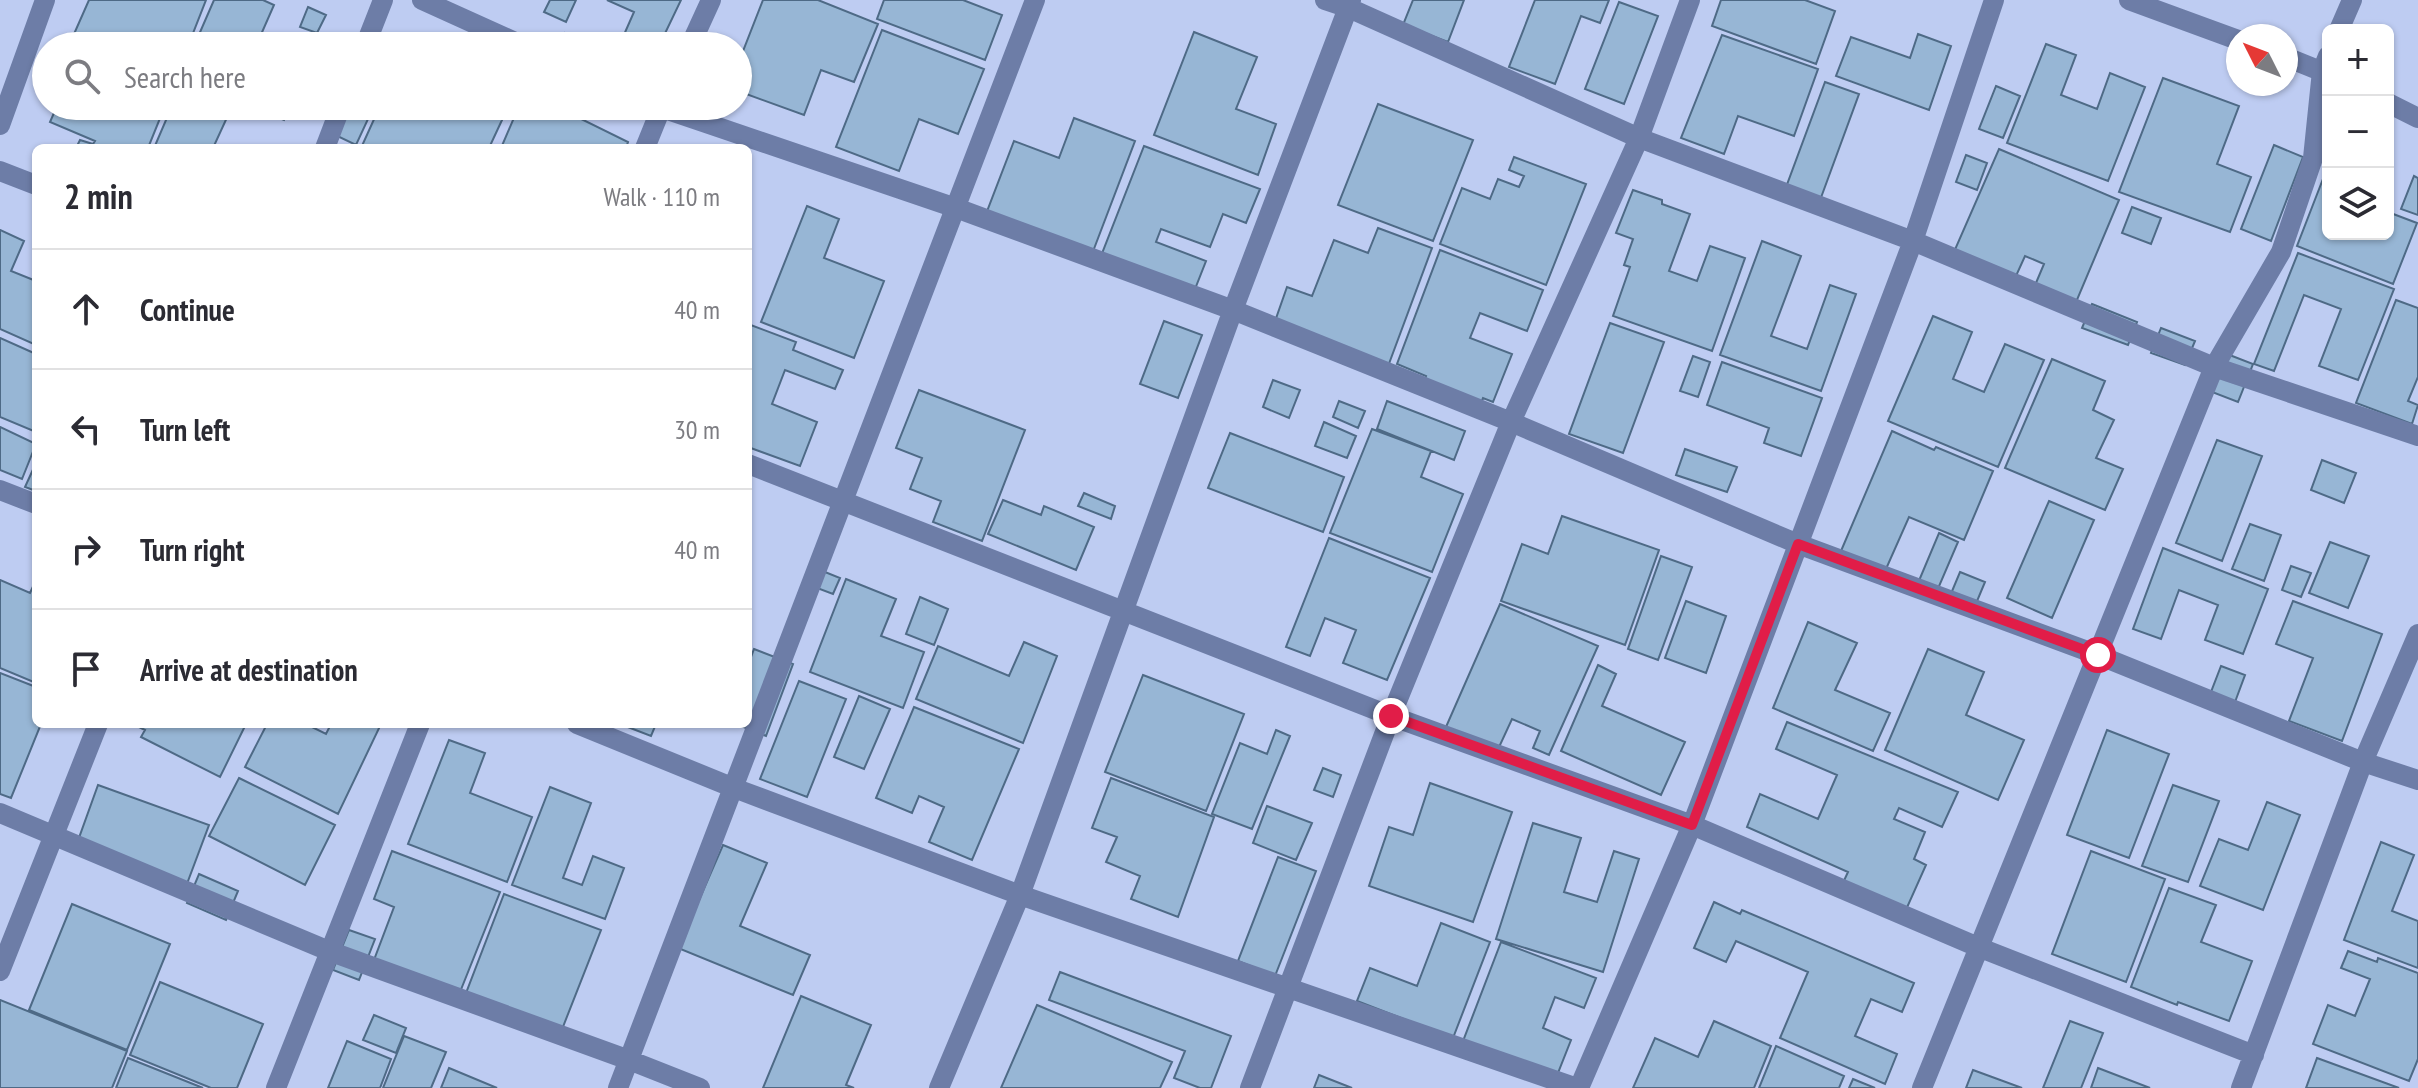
<!DOCTYPE html>
<html lang="en">
<head>
<meta charset="utf-8">
<style>
	:root { --surface:#fff; --page:#f7f7f7; --text:#2b2b33; --muted:#7c7c81; --line:#e1e1e2 }
	body { margin:0; font-family:"PT Sans Narrow",sans-serif; background:var(--page); color:var(--text) }
	.controls { position:absolute; right:24px; top:24px; display:grid; overflow:hidden; border-radius:12px; box-shadow:0 2px 6px #0004 }
	.controls button { width:72px; height:72px; display:grid; place-items:center; padding:0; border:0; border-bottom:2px solid var(--line); background:var(--surface); color:var(--text); font:40px sans-serif }
	.compass { position:absolute; left:2226px; top:24px; width:72px; height:72px; border-radius:50%; background:var(--surface); box-shadow:0 2px 6px #0004; rotate:312deg }
	.stop { position:absolute; width:24px; height:24px; margin:-18px; border:6px solid #e11d48; border-radius:50%; background:#fff }
	.stop.end { background:#e11d48; border-color:#fff; box-shadow:0 2px 8px #0008 }
	.list { margin:0; padding:0; list-style:none }
	h2 { display:flex; justify-content:space-between; align-items:center; height:104px; margin:0; padding:0 32px; font-size:34px }
	h2 small { font-size:26px; font-weight:400; color:var(--muted) }
	.list li { display:grid; grid-template-columns:52px 1fr auto; gap:24px; align-items:center; box-sizing:border-box; height:120px; padding:0 32px; border-top:2px solid var(--line) }
	.list b { display:block; font-size:30px; white-space:nowrap }
	.list em { font-size:26px; font-style:normal; color:var(--muted) }
	.icon { flex:none; width:44px; height:44px; fill:none; stroke:currentColor; stroke-width:2; stroke-linecap:round; stroke-linejoin:round }
	.map { position:relative; flex:none; width:2418px; height:1088px; overflow:hidden }
	.search { position:absolute; background:var(--surface); box-shadow:0 2px 6px #0004; left:32px; top:32px; width:720px; height:88px; display:flex; align-items:center; gap:20px; box-sizing:border-box; padding:0 28px; border-radius:44px; color:var(--muted); font-size:30px }
	.panel { position:absolute; background:var(--surface); box-shadow:0 2px 6px #0004; left:32px; top:144px; width:720px; height:584px; border-radius:12px }
	.map>svg:first-child { display:block }
</style>
</head>
<body>
<div class="map">
<svg width="2418" height="1088" viewBox="0 0 2418 1088">
	<rect width="100%" height="100%" fill="#beccf2"/>
	<!-- building -->
	<path fill="#97b6d5" stroke="#4e6a86" stroke-width="2" d="M89 0H206L188 46H102L74 34Z
		M214 0H263L274 5 256 46H194Z
		M550 0H576L566 22 544 12Z
		M607 0H681L659 46H619L634 12Z
		M763 0H818L878 24 854 82 821 70 804 115 738 91V64Z
		M884 0H963L1002 15 985 60 877 19Z
		M1413 0H1464L1448 42 1403 25Z
		M1535 0H1609L1600 23 1581 16 1555 84 1509 67Z
		M1721 0H1805L1835 11 1816 64 1712 26Z
		M1619 2 1658 16 1624 104 1585 89Z
		M308 7 326 15 317 33 300 27Z
		M882 30 984 69 958 134 919 119 899 171 836 147Z
		M1194 32 1257 57 1236 109 1276 124 1258 175 1154 135Z
		M565 33 592 44 591 46H559Z
		M1918 34 1951 46 1929 110 1836 76 1851 37 1910 58Z
		M1722 35 1818 69 1794 136 1738 116 1724 154 1681 138Z
		M378 36 401 46H373Z
		M2046 44 2076 55 2061 95 2097 109 2110 73 2145 87 2108 181 2007 143Z
		M2163 78 2239 106 2217 164 2251 177 2230 232 2119 192Z
		M1825 82 1859 94 1819 203 1785 190Z
		M1996 86 2020 96 2003 138 1979 129Z
		M1378 104 1473 140 1433 241 1338 205Z
		M57 106H165L148 148H76L80 140 93 144 95 141 50 122Z
		M172 106H219L230 111 213 148H154Z
		M250 106H290L284 120Z
		M344 106H374L356 145 331 133Z
		M380 106H505L499 118 502 120 489 148H361Z
		M519 106H555L628 142 626 148H501Z
		M1074 118 1135 141 1092 254 986 214 1014 141 1059 158Z
		M2274 145 2303 157 2271 241 2241 229Z
		M1144 146 1260 189 1246 223 1223 214 1210 247 1161 229 1156 242 1206 261 1195 289 1101 256Z
		M1999 149 2119 200 2074 307 2033 290 2044 264 2025 256 2011 287 1950 261Z
		M1966 155 1987 163 1977 190 1956 182Z
		M1514 157 1586 184 1546 285 1440 244 1462 188 1490 199 1498 179 1519 187 1524 176 1509 170Z
		M2328 166V234H2388V212L2417 223 2393 284 2297 246Z
		M2414 176 2418 178V215L2401 209Z
		M1633 190 1662 200V204L1690 214 1669 271 1697 281 1710 246 1745 258 1712 351 1613 316 1630 267 1624 265 1633 239 1616 233Z
		M807 206 839 219 824 258 884 281 854 358 761 322Z
		M2132 207 2161 218 2151 244 2122 233Z
		M1378 228 1432 248 1387 369 1273 327 1287 287 1312 296 1334 240 1368 253Z
		M0 230 24 241 11 271 36 281V345L0 329Z
		M1762 241 1801 256 1771 336 1807 349 1830 285 1856 294 1821 391 1720 355Z
		M1440 250 1543 290 1527 331 1480 313 1470 338 1512 354 1493 402 1483 398 1477 413 1420 392 1426 376 1397 364Z
		M2298 253 2394 289 2358 380 2319 366 2341 309 2304 295 2274 371 2254 364Z
		M2396 300 2418 308V377L2408 401 2418 405 2412 424 2356 403Z
		M2092 304 2137 322 2128 345 2082 328Z
		M1933 316 1972 332 1953 379 1984 392 2005 344 2044 360 1998 467 1888 421Z
		M1164 321 1202 335 1178 398 1140 384Z
		M1610 323 1664 342 1623 453 1569 434Z
		M748 324 796 342 793 350 843 370 835 389 785 370 772 404 817 422 800 466 748 447Z
		M2161 328 2195 341 2185 365 2151 353Z
		M0 338 36 354V432L0 417Z
		M2227 354 2253 364 2238 402 2212 392Z
		M1693 356 1710 362 1698 397 1680 391Z
		M2052 359 2105 381 2093 410 2114 420 2096 458 2123 469 2105 510 2005 468Z
		M1722 362 1822 398 1801 456 1764 443 1769 428 1707 405Z
		M1273 380 1300 390 1289 418 1263 407Z
		M919 390 1025 430 982 541 933 522 941 501 910 489 922 458 896 448Z
		M1339 401 1365 411 1358 428 1333 417Z
		M1387 401 1465 431 1454 460 1377 429Z
		M1324 422 1356 436 1347 458 1315 446Z
		M0 427 36 444 22 479 0 470Z
		M1372 429 1431 451 1421 477 1463 494 1432 572 1330 533Z
		M1892 431 1934 450 1936 447 1993 471 1964 540 1909 517 1886 569 1841 551Z
		M1230 433 1344 477 1323 532 1208 488Z
		M2217 440 2262 456 2222 561 2176 543Z
		M1685 449 1737 467 1727 492 1676 475Z
		M2322 460 2356 473 2344 503 2311 490Z
		M36 463V491L25 487Z
		M1084 493 1115 506 1111 519 1078 506Z
		M1003 500 1041 515 1044 506 1094 527 1076 570 988 534Z
		M2049 501 2094 520 2052 618 2007 598Z
		M1562 516 1659 550 1625 645 1501 601 1522 544 1548 554Z
		M2250 524 2281 535 2264 581 2232 569Z
		M1939 533 1958 542 1937 591 1918 583Z
		M1329 538 1430 578 1387 680 1343 663 1356 630 1325 618 1310 656 1286 647Z
		M2330 542 2369 556 2348 608 2309 593Z
		M2163 548 2268 589 2243 654 2205 640 2218 605 2179 590 2161 639 2133 629Z
		M1661 556 1692 567 1658 660 1628 649Z
		M2291 566 2311 573 2301 597 2282 590Z
		M815 568 840 578 833 594 809 585Z
		M1960 572 1985 582 1975 606 1950 596Z
		M846 579 896 599 881 636 924 652 903 708 810 672Z
		M0 580 30 593 36 580V683L0 668Z
		M920 597 948 609 934 645 906 634Z
		M1686 601 1726 616 1706 673 1665 658Z
		M2293 601 2382 634 2342 741 2289 721 2313 658 2276 644Z
		M1500 604 1598 646 1549 755 1533 748 1540 731 1512 719 1494 758 1442 736Z
		M1808 622 1857 643 1835 690 1890 713 1873 751 1773 708Z
		M1024 642 1057 656 1023 743 916 699 938 646 1009 676Z
		M754 649 793 664 766 736 736 724H748V665Z
		M1928 649 1984 672 1966 715 2024 740 1998 800 1885 750Z
		M1598 665 1616 674 1602 706 1685 742 1661 795 1561 751Z
		M2221 666 2245 675 2235 702 2211 692Z
		M0 673 36 687V724H41L11 798 0 794Z
		M1143 675 1244 714 1206 811 1105 772Z
		M799 681 846 699 807 797 760 779Z
		M859 696 890 709 864 769 834 757Z
		M914 707 1019 749 972 860 929 842 944 807 919 796 912 813 876 798Z
		M1787 722 1958 792 1942 827 1899 808 1894 819 1925 832 1914 859 1926 865 1905 912 1842 885 1848 872 1747 827 1760 794 1818 819 1837 775 1776 749Z
		M133 724H246L220 777 141 737 145 730Z
		M267 724H306L326 734 331 724H381L338 814 245 767Z
		M620 724H656L651 736Z
		M1276 730 1290 736 1252 829 1212 814 1240 743 1267 754Z
		M2107 730 2169 754 2129 858 2067 835Z
		M449 740 485 753 470 793 532 817 507 882 408 844Z
		M1323 768 1341 775 1333 797 1314 790Z
		M239 778 335 825 305 885 209 836Z
		M1111 778 1214 817 1178 917 1131 899 1140 876 1106 862 1117 837 1092 828Z
		M1430 783 1512 812 1473 922 1369 886 1389 827 1413 835Z
		M98 785 209 825 185 889 75 849Z
		M2173 785 2219 801 2188 882 2142 866Z
		M550 787 591 803 563 878 582 885 593 856 624 868 605 919 512 885Z
		M2267 802 2300 815 2263 910 2200 886 2219 839 2248 850Z
		M1267 806 1312 823 1296 860 1253 843Z
		M1533 823 1581 838 1564 892 1597 902 1614 851 1639 859 1603 972 1496 939Z
		M2381 842 2414 855 2392 911 2418 921V968L2344 940Z
		M723 845 767 863 740 926 810 955 793 995 678 948Z
		M392 851 500 892 460 992 374 960 394 907 374 899Z
		M2091 851 2165 879 2126 982 2052 954Z
		M1278 857 1316 871 1275 976 1238 961Z
		M199 874 238 891 226 920 187 903Z
		M2169 888 2216 905 2201 942 2252 961 2229 1021 2178 1002 2177 1005 2131 987Z
		M504 894 601 930 559 1037 463 1001Z
		M1714 902 1740 914 1742 910 1914 983 1902 1012 1871 999 1855 1036 1897 1054 1885 1084 1780 1038 1808 972 1736 941 1726 962 1694 948Z
		M72 904 170 944 127 1050 29 1010Z
		M1441 923 1490 942 1453 1038 1357 1001 1370 968 1417 986Z
		M349 930 375 939 359 980 333 970Z
		M1501 942 1596 978 1584 1008 1555 997 1543 1028 1571 1040 1554 1083 1460 1049Z
		M2348 951 2377 962 2378 958 2418 973V1059L2409 1081 2313 1044 2328 1005 2355 1016 2370 979 2341 968Z
		M1060 972 1231 1036 1211 1088H1200L1174 1078 1185 1051 1049 1000Z
		M160 982 263 1024 237 1088H211L130 1055Z
		M801 996 871 1025 846 1085 854 1088H763Z
		M0 1000 127 1051 112 1088H0Z
		M1037 1005 1172 1062 1160 1088H1001Z
		M374 1015 406 1028 396 1053 363 1040Z
		M1714 1021 1771 1046 1754 1088H1633L1655 1038 1698 1057Z
		M2070 1021 2103 1033 2081 1088H2043Z
		M404 1036 446 1052 431 1088H383Z
		M347 1041 391 1059 380 1088H328Z
		M1776 1046 1844 1076 1839 1088H1759Z
		M128 1058 203 1088H116Z
		M2317 1058 2399 1088H2306Z
		M449 1068 497 1088H441Z
		M2098 1068 2150 1088H2091Z
		M1973 1070 2022 1088H1966Z
		M1319 1075 1352 1088H1314Z
		M1853 1079 1875 1088H1849Z"/>
	<g fill="none" stroke-linecap="round" stroke-linejoin="round">
		<!-- minor -->
		<path stroke="#6d7da7" stroke-width="20" d="M422 0 524 46
			M1325 0 1349 8 1639 138 1913 241 2214 367 2418 436
			M2129 0 2238 40
			M2339 30 2352 0
			M365 46 383 0
			M690 46 711 0
			M2286 57 2328 74
			M2388 103 2418 118
			M656 106 956 208 1233 310 1511 422 1798 544 2098 655 2363 762 2418 780
			M0 125 45 0
			M325 148 341 106
			M645 148 662 106
			M0 171 36 185
			M748 464 1391 716 1692 825 1978 947 2254 1055
			M0 490 36 504
			M577 724 734 788 1020 895 1577 1088
			M0 813 329 951 629 1060 700 1088
			M0 971 98 724
			M276 1088 420 724
			M618 1088 1035 0
			M939 1088 1020 895 1233 310 1351 0
			M1250 1088 1391 716 1511 422 1639 138 1690 0
			M1579 1088 1692 825 1913 241 1994 0
			M1922 1088 2214 367 2281 252 2313 158 2322 71 2328 56
			M2241 1088 2363 762 2418 634"/>
	</g>
	<g fill="none" stroke-linecap="round" stroke-linejoin="round">
		<!-- route -->
		<path stroke="#e11d48" stroke-width="10" d="M1391 716 1692 825 1798 544 2098 655"/>
	</g>
</svg>
<div class="controls">
<button>+</button>
<button>−</button>
<button><svg class="icon" aria-label="layers" viewBox="0 0 24 24"><path d="M12 4l9 5-9 5-9-5zM3 14l9 5 9-5"/></svg></button>
</div>
<svg class="compass" viewBox="-18 -18 36 36"><path d="M0-13l5 13h-10z" fill="#e53935"/><path d="M0 13l5-13h-10z" fill="#7c7c81"/></svg>
<div class="stop" style="left:2098px;top:655px"></div>
<div class="stop end" style="left:1391px;top:716px"></div>
<div class="search"><svg class="icon" aria-label="search" viewBox="0 0 24 24"><circle cx="10" cy="10" r="6"/><path d="M15 15l6 6"/></svg>Search here</div>
<section class="panel">
<h2>2 min<small>Walk · 110 m</small></h2>
<ul class="list">
<li><svg class="icon" aria-label="ahead" viewBox="0 0 24 24"><path d="M12 20V5M6 11l6-6 6 6"/></svg><div><b>Continue</b></div><em>40 m</em></li>
<li><svg class="icon" aria-label="left" viewBox="0 0 24 24"><path d="M17 20v-9H6M10 6l-5 5 5 5"/></svg><div><b>Turn left</b></div><em>30 m</em></li>
<li><svg class="icon" aria-label="right" viewBox="0 0 24 24"><path d="M7 20v-9h11M14 6l5 5-5 5"/></svg><div><b>Turn right</b></div><em>40 m</em></li>
<li><svg class="icon" aria-label="arrive" viewBox="0 0 24 24"><path d="M6 21V4h12l-3 4 3 4H6"/></svg><div><b>Arrive at destination</b></div></li>
</ul>
</section>
</div>
</body>
</html>
